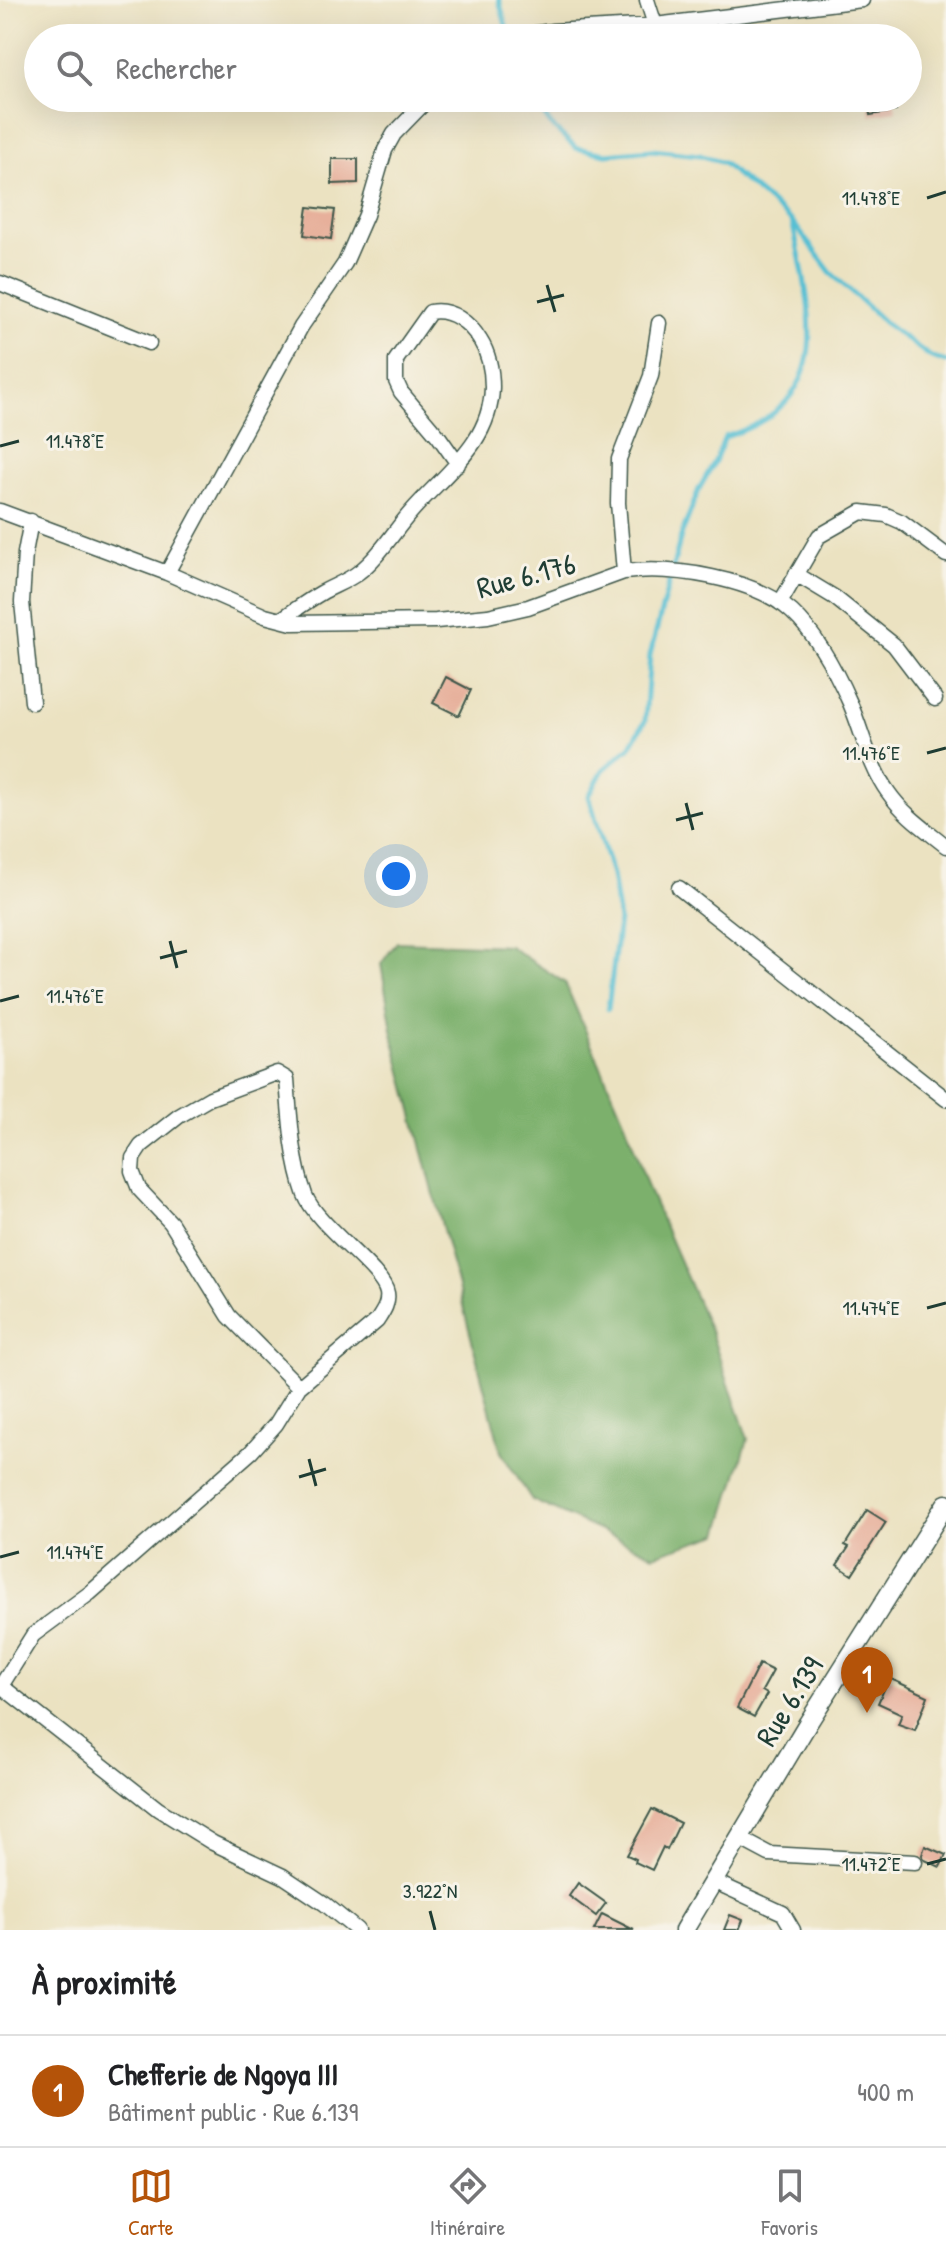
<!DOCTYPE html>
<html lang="fr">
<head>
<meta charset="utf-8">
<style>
	:root { --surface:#fff; --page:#f6f6f6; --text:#202124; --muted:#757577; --line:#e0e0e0; --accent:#b45309 }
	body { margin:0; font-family:"Patrick Hand",sans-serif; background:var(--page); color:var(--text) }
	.you { position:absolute; left:396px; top:876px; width:28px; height:28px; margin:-20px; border:6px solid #fff; border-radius:50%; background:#1a73e8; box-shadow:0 0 0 12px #1a73e833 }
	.badge { display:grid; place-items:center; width:52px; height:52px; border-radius:50%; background:var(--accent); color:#fff; font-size:26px; font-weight:700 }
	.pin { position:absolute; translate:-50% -66px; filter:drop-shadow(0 2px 4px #0008) }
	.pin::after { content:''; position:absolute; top:42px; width:28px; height:24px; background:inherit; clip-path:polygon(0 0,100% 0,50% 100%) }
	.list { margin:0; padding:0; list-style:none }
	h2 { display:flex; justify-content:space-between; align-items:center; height:104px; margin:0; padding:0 32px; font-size:34px }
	h2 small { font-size:26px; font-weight:400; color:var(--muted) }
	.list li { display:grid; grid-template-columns:52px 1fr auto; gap:24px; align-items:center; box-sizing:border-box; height:112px; padding:0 32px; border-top:2px solid var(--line) }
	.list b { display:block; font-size:30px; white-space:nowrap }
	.list p { margin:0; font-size:26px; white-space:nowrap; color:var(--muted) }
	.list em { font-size:26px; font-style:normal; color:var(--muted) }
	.icon { flex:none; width:44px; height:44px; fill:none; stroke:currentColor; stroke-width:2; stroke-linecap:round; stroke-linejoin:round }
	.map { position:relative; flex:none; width:946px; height:1930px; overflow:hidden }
	.search { position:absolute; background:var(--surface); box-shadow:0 8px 32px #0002; left:24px; right:24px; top:24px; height:88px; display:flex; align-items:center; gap:20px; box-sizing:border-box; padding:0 28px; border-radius:44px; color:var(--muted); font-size:30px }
	.sheet { height:216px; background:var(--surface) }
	nav { display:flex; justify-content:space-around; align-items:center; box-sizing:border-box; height:112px; border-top:2px solid var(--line); background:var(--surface); font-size:22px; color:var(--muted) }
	nav a { display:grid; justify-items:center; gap:4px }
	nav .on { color:var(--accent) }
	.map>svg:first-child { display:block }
</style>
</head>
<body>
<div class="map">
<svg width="946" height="1930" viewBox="0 0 946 1930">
	<rect width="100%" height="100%" fill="#f7f3e8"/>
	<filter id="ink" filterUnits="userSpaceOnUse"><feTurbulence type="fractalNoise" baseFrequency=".0125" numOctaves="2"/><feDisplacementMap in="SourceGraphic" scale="16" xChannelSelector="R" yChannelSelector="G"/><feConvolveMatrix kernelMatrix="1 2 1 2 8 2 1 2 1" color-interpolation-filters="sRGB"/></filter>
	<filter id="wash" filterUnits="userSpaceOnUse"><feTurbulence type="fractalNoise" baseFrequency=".006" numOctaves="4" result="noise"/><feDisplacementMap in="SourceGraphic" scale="32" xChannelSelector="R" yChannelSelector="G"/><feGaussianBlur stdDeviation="1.8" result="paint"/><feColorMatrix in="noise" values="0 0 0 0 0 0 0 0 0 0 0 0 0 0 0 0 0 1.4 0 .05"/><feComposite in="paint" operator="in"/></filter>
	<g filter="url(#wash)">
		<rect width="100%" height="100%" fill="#ebe2c1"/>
		<!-- forest -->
		<path fill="#7bb06c" stroke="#4d7650" stroke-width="2" d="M397 942 509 946 565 983 626 1125 650 1193 711 1333 748 1439 719 1534 654 1555 532 1500 501 1452 394 1041 381 964Z"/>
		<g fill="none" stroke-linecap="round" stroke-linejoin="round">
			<!-- stream -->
			<path stroke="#56bfd3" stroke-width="5" d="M499 0 508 33
				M532 98 551 125 576 148 606 154 652 150 700 155 723 163 792 221 831 273 887 325 931 357 946 362
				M608 1009 619 920 612 875 589 796 603 770 630 747 645 721 650 655 681 536 699 489 715 461 725 437C840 401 811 312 792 221"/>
		</g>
		<g id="blocks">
			<!-- building -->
			<path fill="#e7b09b" d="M867 98H894L896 111 870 115Z
				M332 159H358V183L332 184Z
				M308 207 335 210 331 239 304 235Z
				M446 677 471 690 459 716 433 703Z
				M867 1510 886 1522 852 1575 837 1565 849 1547 845 1545Z
				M759 1664 773 1671 762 1691 767 1694 754 1717 737 1708Z
				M889 1678 928 1696 915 1730 898 1724 902 1714 878 1703Z
				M652 1809 680 1823 667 1850 663 1847 652 1870 635 1862 636 1859 627 1855Z
				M925 1846 946 1855 940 1867 925 1860 922 1855Z
				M578 1883 606 1903 596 1916 569 1896Z
				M602 1914 634 1930H594Z
				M730 1915 743 1920 739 1930H724Z"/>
		</g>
	</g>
	<g filter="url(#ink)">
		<use href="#blocks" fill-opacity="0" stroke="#3e5649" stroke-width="2"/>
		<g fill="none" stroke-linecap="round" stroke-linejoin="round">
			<!-- minor casing -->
			<g stroke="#3e5649" stroke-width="17">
				<path id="minor" d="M647 0 655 25
					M501 38 553 31 655 25 862 0
					M0 283 149 343
					M0 511 167 573 265 616 292 623 436 621 488 616 528 607 624 572C672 566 755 578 792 612 818 636 836 671 850 703 863 733 869 766 888 792 904 815 925 829 946 846
					M31 521 25 553 22 602 32 702
					M624 572 618 503 619 459 651 376 659 323
					M167 573 301 327 345 263 366 215 385 150 394 134 429 98
					M796 574 834 597 894 645 935 699
					M780 603 819 536 861 512 886 515 902 522 946 555
					M280 620C294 611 307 601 321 593 333 586 348 581 359 572 379 557 394 531 411 512 445 473 491 443 492 387 492 370 489 354 480 340 470 323 451 308 430 312L396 360V381L401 392 439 437 458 464
					M679 888 946 1099
					M0 1685 158 1809 213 1843 283 1876 325 1904 357 1930
					M1 1686 33 1635 90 1593 251 1452 276 1424 299 1387 377 1321C382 1313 389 1304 387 1293 383 1270 317 1226 305 1195 292 1159 290 1117 287 1079L277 1073 210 1098 179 1116 141 1146 133 1158 132 1171 139 1189 171 1223 229 1316 299 1387
					M739 1838 769 1854 915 1862
					M713 1881 783 1913 793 1930"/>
			</g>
			<!-- tertiary casing -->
			<g stroke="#3e5649" stroke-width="21">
				<path id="tertiary" d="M684 1930 808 1723 946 1504"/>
			</g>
			<!-- minor -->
			<use href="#minor" stroke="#fff" stroke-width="14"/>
			<!-- tertiary -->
			<use href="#tertiary" stroke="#fff" stroke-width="18"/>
		</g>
	</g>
	<!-- ticks -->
	<path fill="none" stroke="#1f3d34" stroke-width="3" d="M927 198 946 192M547 285 555 312M537 302 564 295M0 446 19 441M927 753 946 748M686 803 693 830M676 820 703 813M170 941 177 968M160 958 187 951M0 1001 19 996M927 1308 946 1303M309 1459 316 1486M299 1477 326 1469M0 1557 19 1552M927 1864 946 1859M430 1911 435 1930"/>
	<g text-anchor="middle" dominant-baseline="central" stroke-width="6" stroke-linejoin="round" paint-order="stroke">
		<!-- street labels -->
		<g font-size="30" fill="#1f3d34" stroke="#f7f3e8">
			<text transform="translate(526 575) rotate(-15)">Rue 6.176</text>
			<text transform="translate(789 1701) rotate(-58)">Rue 6.139</text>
		</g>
	</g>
	<g font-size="20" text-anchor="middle" fill="#1f3d34" stroke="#f7f3e8" stroke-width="6" stroke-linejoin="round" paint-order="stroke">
		<text x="871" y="205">11.478°E</text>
		<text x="75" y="448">11.478°E</text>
		<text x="871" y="760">11.476°E</text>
		<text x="75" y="1003">11.476°E</text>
		<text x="871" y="1315">11.474°E</text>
		<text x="75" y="1559">11.474°E</text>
		<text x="871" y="1871">11.472°E</text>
		<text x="430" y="1898">3.922°N</text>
	</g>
</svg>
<div class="you"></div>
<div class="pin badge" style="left:867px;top:1713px">1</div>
<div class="search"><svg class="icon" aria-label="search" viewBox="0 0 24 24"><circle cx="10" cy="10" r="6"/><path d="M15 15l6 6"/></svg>Rechercher</div>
</div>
<section class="sheet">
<h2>À proximité<small></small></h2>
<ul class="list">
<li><span class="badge">1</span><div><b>Chefferie de Ngoya III</b><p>Bâtiment public · Rue 6.139</p></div><em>400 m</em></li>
</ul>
</section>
<nav>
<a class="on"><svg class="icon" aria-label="map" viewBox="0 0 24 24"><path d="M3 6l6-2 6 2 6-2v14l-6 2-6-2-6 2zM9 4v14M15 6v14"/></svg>Carte</a>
<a><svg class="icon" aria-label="directions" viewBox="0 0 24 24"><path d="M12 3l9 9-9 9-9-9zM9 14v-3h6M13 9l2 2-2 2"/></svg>Itinéraire</a>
<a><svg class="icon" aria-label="saved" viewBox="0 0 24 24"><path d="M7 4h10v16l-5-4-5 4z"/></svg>Favoris</a>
</nav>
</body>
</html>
